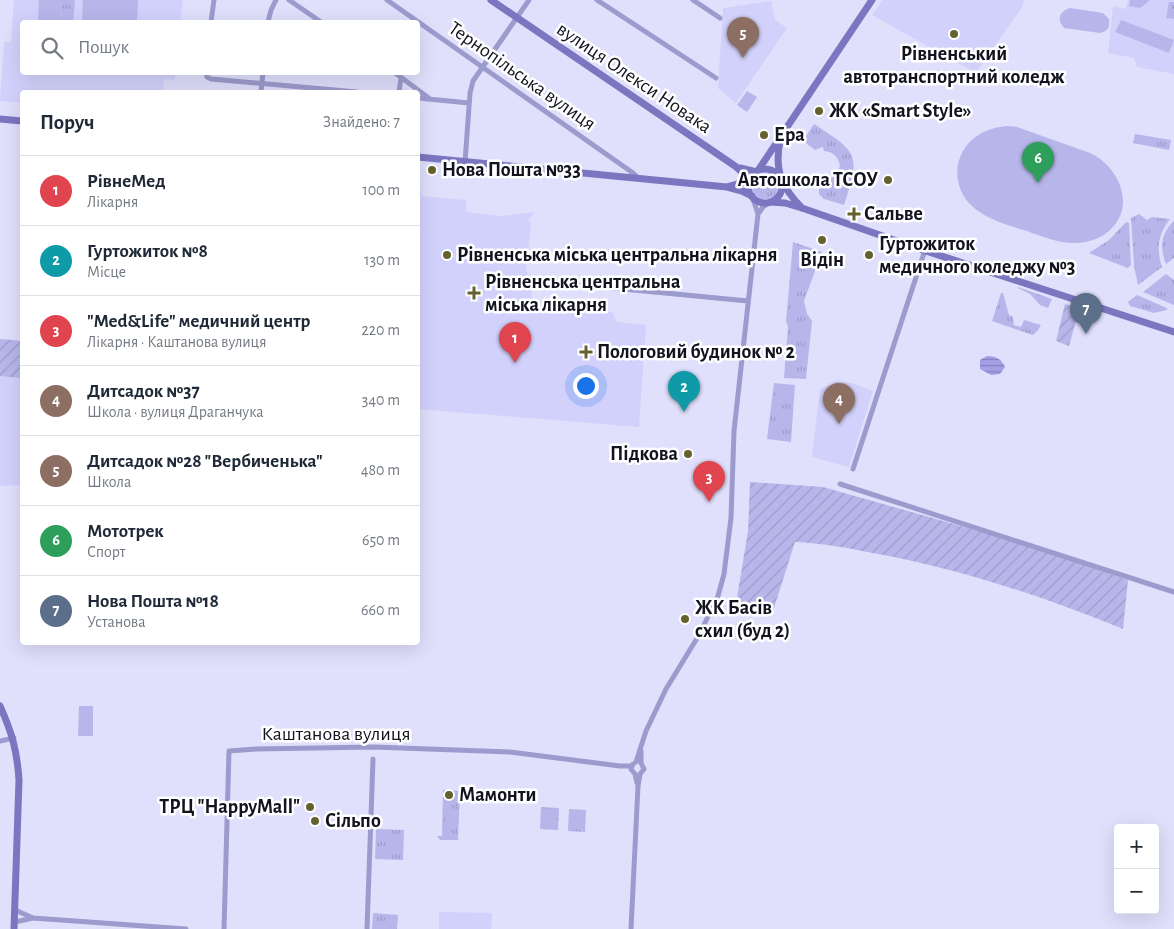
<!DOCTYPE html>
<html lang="uk">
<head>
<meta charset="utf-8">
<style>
	:root { --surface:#fff; --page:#f6f6f7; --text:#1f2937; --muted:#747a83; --line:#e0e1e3; --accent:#64612e }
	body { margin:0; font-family:"Alegreya Sans",sans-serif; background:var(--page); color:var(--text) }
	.controls { position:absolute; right:15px; bottom:15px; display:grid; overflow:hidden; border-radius:5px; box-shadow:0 5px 20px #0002 }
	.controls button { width:45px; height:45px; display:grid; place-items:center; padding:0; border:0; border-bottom:1px solid var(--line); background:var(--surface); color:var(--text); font:25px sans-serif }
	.you { position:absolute; left:585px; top:385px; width:18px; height:18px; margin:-12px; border:4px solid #fff; border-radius:50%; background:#1a73e8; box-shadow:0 0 0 8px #1a73e833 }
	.badge { display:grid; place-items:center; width:32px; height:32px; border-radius:50%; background:var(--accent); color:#fff; font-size:16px; font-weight:700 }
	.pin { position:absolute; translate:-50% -41px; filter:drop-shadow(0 1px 2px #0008) }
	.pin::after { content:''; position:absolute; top:26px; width:18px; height:15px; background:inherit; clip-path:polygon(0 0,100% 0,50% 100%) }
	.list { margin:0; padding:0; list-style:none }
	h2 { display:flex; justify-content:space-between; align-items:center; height:65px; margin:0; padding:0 20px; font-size:21px }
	h2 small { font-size:16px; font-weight:400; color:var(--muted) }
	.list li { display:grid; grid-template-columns:32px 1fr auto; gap:15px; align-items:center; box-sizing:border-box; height:70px; padding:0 20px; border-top:1px solid var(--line) }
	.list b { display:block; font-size:19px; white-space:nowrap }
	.list p { margin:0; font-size:16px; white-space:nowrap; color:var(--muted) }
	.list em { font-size:16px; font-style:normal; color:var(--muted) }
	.icon { flex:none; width:28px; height:28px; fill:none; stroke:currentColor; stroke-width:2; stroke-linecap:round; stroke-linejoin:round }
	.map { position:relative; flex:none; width:1174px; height:929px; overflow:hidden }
	.search { position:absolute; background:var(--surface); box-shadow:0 5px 20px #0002; left:20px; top:20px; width:400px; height:55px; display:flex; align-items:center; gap:12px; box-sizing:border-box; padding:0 18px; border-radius:5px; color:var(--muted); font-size:19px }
	.panel { position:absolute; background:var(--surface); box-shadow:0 5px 20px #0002; left:20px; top:90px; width:400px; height:555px; border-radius:5px }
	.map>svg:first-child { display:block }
</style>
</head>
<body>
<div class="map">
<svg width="1174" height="929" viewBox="0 0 1174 929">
	<defs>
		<pattern id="grass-tufts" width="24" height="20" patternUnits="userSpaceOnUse" patternTransform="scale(1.25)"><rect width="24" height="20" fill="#b7b6eb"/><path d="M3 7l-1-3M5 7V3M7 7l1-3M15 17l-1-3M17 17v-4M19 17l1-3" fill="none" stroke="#9c9cc9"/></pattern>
		<pattern id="garden-furrows" width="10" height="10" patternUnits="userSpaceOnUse" patternTransform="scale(1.25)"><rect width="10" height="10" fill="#b7b6eb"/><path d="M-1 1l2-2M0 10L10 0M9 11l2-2" fill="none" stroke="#9c9cc9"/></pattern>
		<pattern id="water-rules" width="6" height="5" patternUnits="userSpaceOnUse" patternTransform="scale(1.25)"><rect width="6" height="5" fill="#a3a0e8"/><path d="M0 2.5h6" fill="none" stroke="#8481bb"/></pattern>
	</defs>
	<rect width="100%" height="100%" fill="#e0dffc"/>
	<!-- built -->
	<path fill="#d2d1fb" d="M14 0H183L180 22H22V72L175 73V80L164 79 163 92H22V103L0 101 4 42H11Z
		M883 0H1024L1022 7 976 73 872 15Z
		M1128 0H1174V74L1137 67 1134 58 1108 53 1113 6 1126 9Z
		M771 1 775 20 787 28 736 103 718 88 723 8Z
		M418 191H421V196L466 200V212L501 216 535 212 528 220 531 223 526 270 532 279 531 306 612 312 617 322 646 325 639 427 418 409Z
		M0 339 22 341V485L0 486Z
		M837 382 852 383 873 391 849 467 812 457 820 389Z
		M439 912 492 913 491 929H439Z"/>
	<!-- grass -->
	<path fill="url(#grass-tufts)" d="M62 0H75L73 22H60Z
		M1130 0H1150L1140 8 1129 6Z
		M1169 2H1174V19L1166 18Z
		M814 124C858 153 861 153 844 205L824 199 819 194V185L828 186 827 180 835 176 840 166C838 156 833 152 824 151L823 147 815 150 806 143V136Z
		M1135 134 1171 140 1169 150 1133 143Z
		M752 186a13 13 0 1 1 26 0a13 13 0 1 1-26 0Z
		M1139 214 1147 220 1152 217 1170 219C1158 235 1156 248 1162 267L1138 285 1134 266 1131 218Z
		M1174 221V258L1166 264C1159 247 1161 233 1174 221Z
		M1126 222 1129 223 1131 265 1128 268 1089 253 1109 240Z
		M793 242 822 252 804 301 807 314 812 321 806 379 784 378 788 326 786 322Z
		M1166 274 1174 280V305L1143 292Z
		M1018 287 1052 299 1048 308 1040 305 1030 294 1018 288Z
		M1001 293H1003L1009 315 1013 317 1014 325 1021 327 1024 320 1041 325 1038 330 1033 335 992 321Z
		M1137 295 1167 308V310L1154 313 1130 306 1128 302Z
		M774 383 795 385 791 442 767 439Z
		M443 790 460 791 458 840H440L437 836H442Z
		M541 807 559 808 558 830 540 829Z
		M569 809 586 810 585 832 568 831Z
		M376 829 404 830 403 860 375 859Z
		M373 913 398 915 397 929H372Z"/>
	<!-- garden -->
	<path fill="url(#garden-furrows)" d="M1065 304 1087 311 1084 319 1077 317 1069 346 1056 341Z
		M0 339 22 341V378L0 376Z
		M750 482 823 487 1014 541 1128 580 1123 629C1042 596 960 569 873 553 847 548 821 543 795 542L773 611 735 610 748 531Z"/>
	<!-- pitch -->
	<path fill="#b7b6eb" d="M39 0H62L60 22H38Z
		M83 0H138L137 22H82Z
		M1070 8 1103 13 1109 19C1110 28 1108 31 1100 33L1064 28C1056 19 1060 11 1070 8Z
		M1121 20 1174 40 1169 53 1115 32Z
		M747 91 757 97 747 112 737 105Z
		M1007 126 1017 127 1090 153C1117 165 1136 203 1112 228 1104 237 1091 242 1078 243 1061 244 1043 237 1027 231 1000 223 963 213 958 180 956 170 958 160 963 151 973 134 989 128 1007 126Z
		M79 706H93V736H78Z"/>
	<!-- water -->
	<path fill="url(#water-rules)" d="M987 356C995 356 1002 359 1005 367L1000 374 991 375 980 369V360Z"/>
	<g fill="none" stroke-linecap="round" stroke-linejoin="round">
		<!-- street -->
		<path stroke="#9c9bcd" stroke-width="5" d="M289 0 321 22
			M387 0 633 173 638 178
			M597 0 716 78
			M693 0 720 18
			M211 22 214 0
			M268 22 271 10 276 0
			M206 72 207 77 211 79 357 92
			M394 72 430 99
			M261 92 263 72
			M399 92 401 78
			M418 98 469 103
			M465 162 470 93 473 81 529 0
			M758 214 763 207 770 202
			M540 281 748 301
			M853 469 925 250
			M840 484 1174 592
			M0 741 14 738
			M636 762 646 731 666 689 699 635 718 596 724 574 731 518 734 431 758 214 752 196
			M633 764 631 769 635 774 637 783
			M15 910 33 918 186 929
			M15 922 33 918
			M224 929 229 751 256 749 374 747 510 752 620 766H632
			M367 929 373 759
			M631 929 638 786 640 774 644 769 641 763V751"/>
		<!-- secondary -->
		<path stroke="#7b76c0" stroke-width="7" d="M491 0 735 166 742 172 749 181 727 187
			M0 119 22 121
			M780 141C774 170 782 188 802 208
			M418 157 727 187 742 191 752 196
			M740 168 757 172 872 0
			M748 186a17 17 0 1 1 34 0a17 17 0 1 1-34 0Z
			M770 202 785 203 802 208 920 249 1174 332
			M0 706C12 733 17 750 19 780L14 929"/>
	</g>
	<!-- markers -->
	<g fill="#64612e" stroke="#fff" stroke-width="2">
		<circle cx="954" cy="34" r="5"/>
		<circle cx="819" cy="111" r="5"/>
		<circle cx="764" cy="135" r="5"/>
		<circle cx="432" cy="170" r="5"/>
		<circle cx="888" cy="180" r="5"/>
		<path d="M851.5 206.5h5v5h5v5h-5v5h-5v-5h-5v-5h5z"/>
		<circle cx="822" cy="240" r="5"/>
		<circle cx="447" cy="255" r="5"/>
		<circle cx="869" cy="255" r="5"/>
		<path d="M471.5 285.5h5v5h5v5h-5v5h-5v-5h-5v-5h5z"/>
		<path d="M583.5 344.5h5v5h5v5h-5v5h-5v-5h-5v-5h5z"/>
		<circle cx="688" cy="454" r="5"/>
		<circle cx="685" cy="619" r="5"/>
		<circle cx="449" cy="795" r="5"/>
		<circle cx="310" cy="807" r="5"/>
		<circle cx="315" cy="821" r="5"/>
	</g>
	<g text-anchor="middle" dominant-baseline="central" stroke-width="5" stroke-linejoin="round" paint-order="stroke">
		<!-- poi labels -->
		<g font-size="20" font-weight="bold" fill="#13131f" stroke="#fff" text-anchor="start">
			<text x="954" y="54" text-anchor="middle">Рівненський<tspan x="954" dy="23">автотранспортний коледж</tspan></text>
			<text x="829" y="111">ЖК «Smart Style»</text>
			<text x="774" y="135">Ера</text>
			<text x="442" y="170">Нова Пошта №33</text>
			<text x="878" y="180" text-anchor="end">Автошкола ТСОУ</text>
			<text x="864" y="214">Сальве</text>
			<text x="879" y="244">Гуртожиток<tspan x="879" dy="23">медичного коледжу №3</tspan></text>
			<text x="457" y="255">Рівненська міська центральна лікарня</text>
			<text x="822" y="260" text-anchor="middle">Відін</text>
			<text x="485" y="282">Рівненська центральна<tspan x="485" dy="23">міська лікарня</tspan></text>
			<text x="597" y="352">Пологовий будинок № 2</text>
			<text x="678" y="454" text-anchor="end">Підкова</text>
			<text x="695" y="608">ЖК Басів<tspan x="695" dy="23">схил (буд 2)</tspan></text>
			<text x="459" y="795">Мамонти</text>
			<text x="300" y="807" text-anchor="end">ТРЦ "HappyMall"</text>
			<text x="325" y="821">Сільпо</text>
		</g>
		<!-- street labels -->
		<g font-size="20" fill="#13131f" stroke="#fff">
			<text transform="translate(522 76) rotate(35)">Тернопільська вулиця</text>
			<text transform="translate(634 78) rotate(34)">вулиця Олекси Новака</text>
			<text x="336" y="734">Каштанова вулиця</text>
		</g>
	</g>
</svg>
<div class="controls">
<button>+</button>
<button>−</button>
</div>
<div class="you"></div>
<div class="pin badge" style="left:515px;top:363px;background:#e0444e">1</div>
<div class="pin badge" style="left:684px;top:412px;background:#0f9aa8">2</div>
<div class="pin badge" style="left:709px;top:502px;background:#e0444e">3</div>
<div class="pin badge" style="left:839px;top:424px;background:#8d6e63">4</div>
<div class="pin badge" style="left:743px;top:58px;background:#8d6e63">5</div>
<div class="pin badge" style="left:1038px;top:183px;background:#2e9e5b">6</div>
<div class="pin badge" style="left:1086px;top:334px;background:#5c6f8a">7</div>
<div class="search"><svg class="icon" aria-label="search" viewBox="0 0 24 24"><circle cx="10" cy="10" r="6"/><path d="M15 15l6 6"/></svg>Пошук</div>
<section class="panel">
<h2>Поруч<small>Знайдено: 7</small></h2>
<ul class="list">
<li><span class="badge" style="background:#e0444e">1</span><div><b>РівнеМед</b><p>Лікарня</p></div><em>100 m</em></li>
<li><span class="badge" style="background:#0f9aa8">2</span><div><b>Гуртожиток №8</b><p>Місце</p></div><em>130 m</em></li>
<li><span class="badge" style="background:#e0444e">3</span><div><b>&quot;Med&amp;Life&quot; медичний центр</b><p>Лікарня · Каштанова вулиця</p></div><em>220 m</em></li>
<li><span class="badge" style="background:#8d6e63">4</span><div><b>Дитсадок №37</b><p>Школа · вулиця Драганчука</p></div><em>340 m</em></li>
<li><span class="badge" style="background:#8d6e63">5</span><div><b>Дитсадок №28 &quot;Вербиченька&quot;</b><p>Школа</p></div><em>480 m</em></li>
<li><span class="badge" style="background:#2e9e5b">6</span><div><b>Мототрек</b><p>Спорт</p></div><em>650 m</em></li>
<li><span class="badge" style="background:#5c6f8a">7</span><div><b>Нова Пошта №18</b><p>Установа</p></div><em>660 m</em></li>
</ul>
</section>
</div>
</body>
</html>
